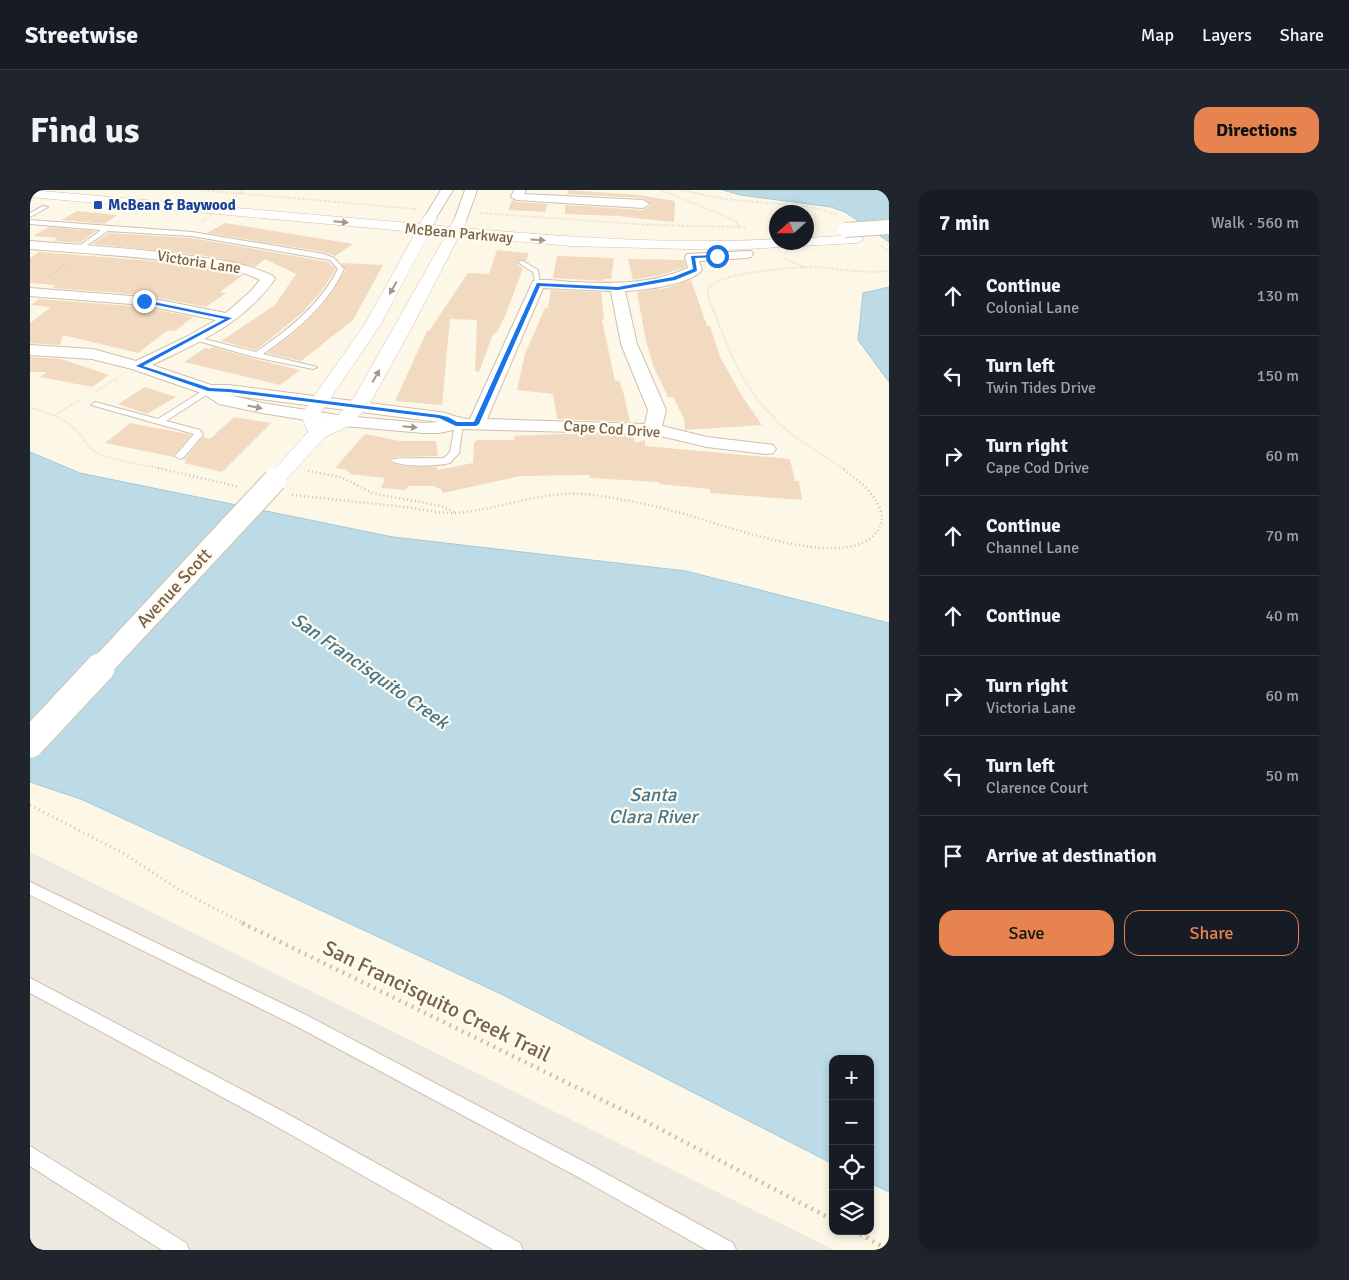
<!DOCTYPE html>
<html lang="en">
<head>
<meta charset="utf-8">
<style>
	:root { --surface:#171b24; --page:#20242c; --text:#f1f3f6; --muted:#9ea1a6; --line:#363941; --accent:#e6834e }
	body { margin:0; font-family:Signika,sans-serif; background:var(--page); color:var(--text) }
	.controls { position:absolute; right:15px; bottom:15px; display:grid; overflow:hidden; border-radius:10px; box-shadow:0 2px 8px #0003 }
	.controls button { width:45px; height:45px; display:grid; place-items:center; padding:0; border:0; border-bottom:1px solid var(--line); background:var(--surface); color:var(--text); font:25px sans-serif }
	.compass { position:absolute; left:739px; top:15px; width:45px; height:45px; border-radius:50%; background:var(--surface); box-shadow:0 2px 8px #0003; rotate:249deg }
	.stop { position:absolute; width:15px; height:15px; margin:-11px; border:4px solid #1a73e8; border-radius:50%; background:#fff }
	.stop.end { background:#1a73e8; border-color:#fff; box-shadow:0 1px 5px #0008 }
	.list { margin:0; padding:0; list-style:none }
	h2 { display:flex; justify-content:space-between; align-items:center; height:65px; margin:0; padding:0 20px; font-size:21px }
	h2 small { font-size:16px; font-weight:400; color:var(--muted) }
	.list li { display:grid; grid-template-columns:32px 1fr auto; gap:15px; align-items:center; box-sizing:border-box; height:80px; padding:0 20px; border-top:1px solid var(--line) }
	.list b { display:block; font-size:19px; white-space:nowrap }
	.list p { margin:0; font-size:16px; white-space:nowrap; color:var(--muted) }
	.list em { font-size:16px; font-style:normal; color:var(--muted) }
	.actions { display:flex; gap:10px; padding:15px 20px }
	.actions a { flex:1; padding:11px 0; border:1px solid var(--accent); border-radius:15px; text-align:center; font-size:18px; color:var(--accent) }
	.actions .main { background:var(--accent); color:#111 }
	.icon { flex:none; width:28px; height:28px; fill:none; stroke:currentColor; stroke-width:2; stroke-linecap:round; stroke-linejoin:round }
	.map { position:relative; flex:none; width:859px; height:1060px; overflow:hidden; border-radius:15px }
	header { display:flex; align-items:center; gap:30px; box-sizing:border-box; height:70px; padding:0 25px; background:var(--surface); border-bottom:1px solid var(--line) }
	header strong { font-size:24px }
	nav { display:flex; gap:28px; margin-inline-start:auto; font-size:18px }
	.intro { display:flex; align-items:center; justify-content:space-between; box-sizing:border-box; height:120px; padding:0 30px }
	h1 { margin:0; font-size:35px }
	.button { padding:12px 22px; border-radius:15px; background:var(--accent); color:#111; font-size:18px; font-weight:700 }
	main { display:flex; gap:30px; padding:0 30px }
	aside { flex:1; background:var(--surface); border-radius:15px; box-shadow:0 2px 8px #0003 }
	.map>svg:first-child { display:block }
</style>
</head>
<body>
<header>
<strong>Streetwise</strong>
<nav><a>Map</a><a>Layers</a><a>Share</a></nav>
</header>
<div class="intro"><h1>Find us</h1><a class="button">Directions</a></div>
<main>
<div class="map">
<svg width="859" height="1060" viewBox="0 0 859 1060">
	<rect width="100%" height="100%" fill="#fdf7e8"/>
	<!-- industrial -->
	<path fill="#ede9e1" d="M0 662 804 1060H0Z"/>
	<!-- water -->
	<path fill="#bcdbe7" stroke="#a2c9d9" d="M693 0H859V52L815 22 801 17 710 5Z
		M859 97V192L828 150 833 103Z
		M0 262 50 283 363 347 656 381 859 433V1002L840 993V869H803V974L469 803 53 610 0 592Z"/>
	<!-- building -->
	<path fill="#f2dac0" d="M538 0 608 5 645 11 644 32 596 27 589 26 588 24V26L535 24V15L613 20 621 15 613 8 537 4Z
		M482 10 487 12 518 14 515 22 478 20Z
		M47 21 87 25 74 34 31 30Z
		M195 33 256 43 323 54 305 66 294 62 177 43Z
		M19 37 66 41 50 53 24 51 27 48 3 46Z
		M79 43 162 48 298 72 306 79 290 103 271 124 226 160 191 151 245 115 266 84 235 69 225 77 176 66 62 54Z
		M467 60 499 63 496 71 488 70V75L493 78 476 124 467 142 463 144 449 182 445 181 447 130 420 129 412 215 365 211 397 141H399L438 83 459 84Z
		M9 62 136 72 184 78 213 85 190 102 196 103 176 117 114 105 22 98 25 95 0 93V68Z
		M527 66 584 68 581 89H573V91L523 88Z
		M598 69 654 70 656 77 630 85 603 90Z
		M311 73 353 75 323 130 271 171 237 163 270 138 291 117 316 80Z
		M661 90 677 136H680L690 167 712 206 732 235 655 240 654 229 643 207H638L624 178 616 151 607 102 637 98Z
		M521 100 571 102 574 130H572L585 191H589L593 201 600 232 527 229 523 204 487 200 495 164 515 118H518Z
		M9 109 114 117 163 127 145 141 138 140 108 163 33 145 30 155 0 153V133L21 117 1 115Z
		M183 157 224 169 270 180 250 195 154 172 175 158 180 159Z
		M0 167 31 169 79 185 62 197 10 187 17 182H0Z
		M115 197 146 207 117 224 88 214Z
		M204 227 241 233 192 282 154 273 157 270H154L173 247 180 249Z
		M100 233 158 244 161 245 144 265V267L75 253Z
		M335 244 370 251H406L408 266 369 267 359 268 358 271 372 276 407 277V280L443 273 444 252H446V250H485L484 246 530 244 603 245 605 253 615 250V256L760 269 765 291H769L772 310 680 303V299L629 294V292L560 288V285L490 286 413 303 410 298H406L405 296H378L376 300 351 298 355 288 319 284 320 282H317L318 280 305 278Z"/>
	<g fill="none" stroke-linecap="round" stroke-linejoin="round">
		<!-- service casing -->
		<g stroke="#cfc0ad" stroke-width="2">
			<path id="service" d="M13 16 18 17 0 27V23Z
				M0 30 162 42 294 64 304 68 314 79C296 117 267 140 233 164L287 177 283 179 224 167 158 148 162 146 226 162C259 139 289 116 308 79L300 70 162 46 78 41 50 60 48 59V57L71 40 0 34Z
				M489 71H493L508 80 510 95H506L503 82 489 73Z
				M177 198 184 200 136 231 170 240 173 245 153 268 150 269 145 266 164 244 61 215 65 212 128 229Z
				M429 231 433 234 429 263 420 273C407 276 371 278 360 270 364 267 404 269 414 268L420 262 425 234Z
				M0 692 276 825 562 976 703 1053 706 1060H677L550 988 264 835 0 705Z
				M0 788 254 922 490 1053 493 1060H464L242 934 0 803Z
				M0 956 156 1053 159 1060H132L0 976Z"/>
		</g>
		<!-- minor casing -->
		<g stroke="#cfc0ad" stroke-width="2">
			<path id="minor" d="M411 0H423L404 31H396L394 28Z
				M435 0H447L436 31 430 35 424 31Z
				M484 0H496L494 4 613 10 619 14 613 18 487 10 481 7Z
				M0 51C51 55 103 58 153 65 184 69 215 72 243 86L245 89C214 133 168 153 122 175L181 195H199L409 222C420 223 428 229 440 229L503 91C516 88 533 92 546 92 584 94 622 94 658 78L655 67 657 64 721 61 723 64 721 67 716 68 669 71 672 80C659 95 615 100 595 101L607 154 636 220 632 236 677 247 737 254 743 255 746 259 743 263 737 264 677 257 622 244 428 239 409 243H393L314 236 232 223 189 214 174 204 102 179 62 169 0 165V155L63 159 106 171 156 147 186 130 114 115 0 106V98L114 107 196 123 221 101 230 90C207 78 181 76 156 73 104 66 52 63 0 59ZM513 98 581 101 591 154 618 220 615 234 457 229ZM199 205 409 232H411L393 233 314 226 232 213Z"/>
		</g>
		<!-- secondary casing -->
		<g stroke="#d2c1ab" stroke-width="1">
			<path id="secondary" d="M0 0 390 34 395 25 400 24 407 28 403 35 420 37 425 28 430 27 437 31 433 38C537 47 642 55 746 49V52H776V48L827 45 834 49 827 53 696 60 541 56 429 46 381 139 340 213 321 235 295 247 252 294 245 296 238 294 235 290 278 242 271 225 335 134 386 42 0 7ZM399 43 416 45 325 206 307 227 293 233 289 225 351 134Z"/>
		</g>
		<!-- path-far3 -->
		<path stroke="#d8bea2" stroke-width="2" stroke-dasharray="0.5 2" stroke-linecap="butt" d="M171 0 386 19
			M631 0 704 30 710 37
			M651 0 694 9 783 17 807 25
			M450 23 620 35 716 37
			M851 56 859 61
			M755 69 774 77
			M18 87 37 73
			M66 201 89 187
			M0 218C18 222 35 228 48 242 54 249 58 257 66 262 81 271 116 275 134 279
			M24 225 52 209
			M814 279C793 265 770 252 751 235 711 198 697 155 678 106 678 102 678 98 681 95 693 83 764 77 782 77 808 78 833 84 859 81"/>
		<!-- path-far2 -->
		<path stroke="#d8bea2" stroke-width="2.5" stroke-dasharray="1 3" stroke-linecap="butt" d="M128 278 209 297
			M278 281 311 287 342 303 411 316 424 322
			M262 305C300 309 337 313 375 317 391 319 410 324 427 323 470 319 510 301 554 304 585 307 616 314 647 322 691 333 806 380 843 346 851 339 854 330 850 319 844 302 826 288 812 278"/>
		<!-- path-far1 -->
		<path stroke="#d8bea2" stroke-width="3" stroke-dasharray="1 4" stroke-linecap="butt" d="M0 615 91 662 153 702 215 734"/>
		<!-- path -->
		<path stroke="#d8bea2" stroke-width="4.5" stroke-dasharray="2 5" stroke-linecap="butt" d="M212 733 613 930 803 1030
			M824 1041 859 1060"/>
		<!-- service -->
		<use href="#service" fill="#fff" fill-rule="evenodd"/>
		<!-- minor -->
		<use href="#minor" fill="#fff" fill-rule="evenodd"/>
		<!-- secondary -->
		<use href="#secondary" fill="#fff" fill-rule="evenodd"/>
		<!-- secondary-bridge-far2 casing -->
		<g stroke="#d2c1ab" stroke-width="16" stroke-linecap="butt">
			<path id="secondary-bridge-far2" d="M815 40 859 37"/>
		</g>
		<!-- secondary-bridge-far1 casing -->
		<g stroke="#d2c1ab" stroke-width="25" stroke-linecap="butt">
			<path id="secondary-bridge-far1" d="M69 479 245 290"/>
		</g>
		<!-- secondary-bridge casing -->
		<g stroke="#d2c1ab" stroke-width="31" stroke-linecap="butt">
			<path id="secondary-bridge" d="M0 553 70 478"/>
		</g>
		<!-- path-bridge -->
		<path stroke="#d8bea2" stroke-width="2" stroke-dasharray="0.5 2" stroke-linecap="butt" d="M172 31 213 0"/>
		<!-- secondary-bridge-far2 -->
		<use href="#secondary-bridge-far2" stroke="#fff" stroke-width="14"/>
		<!-- secondary-bridge-far1 -->
		<use href="#secondary-bridge-far1" stroke="#fff" stroke-width="23"/>
		<!-- secondary-bridge -->
		<use href="#secondary-bridge" stroke="#fff" stroke-width="29"/>
	</g>
	<!-- one-way arrows -->
	<defs><path id="oneway-solid" d="M-6-.8H1V-3.2L6.5 0L1 3.2V.8H-6Z" transform="scale(1.25)"/></defs>
	<g fill="#a7988a">
		<use href="#oneway-solid" transform="translate(311 32) rotate(5)"/>
		<use href="#oneway-solid" transform="translate(508 50) rotate(4)"/>
		<use href="#oneway-solid" transform="translate(363 98) rotate(119)"/>
		<use href="#oneway-solid" transform="translate(346 186) rotate(-60)"/>
		<use href="#oneway-solid" transform="translate(225 217) rotate(12)"/>
		<use href="#oneway-solid" transform="translate(380 237) rotate(5)"/>
	</g>
	<!-- route -->
	<path fill="#1a73e8" d="M687 65 688 67 665 68 667 81 645 90 588 100 510 96 449 234 446 236H426L409 228 199 202 178 201 106 176 195 129 112 112 114 110 202 128 113 176 180 198 199 199 409 225 418 227 427 232H444L507 93 588 97 643 87 663 79 661 66Z"/>
	<!-- markers -->
	<rect fill="#1a4fb4" stroke="#fffbef" stroke-width="2" x="63" y="10" width="10" height="10" rx="2.5"/>
	<g text-anchor="middle" dominant-baseline="central" stroke-width="4.5" stroke-linejoin="round" paint-order="stroke">
		<!-- far-transit labels -->
		<g font-size="15" font-weight="bold" fill="#164399" stroke="#fffbef" text-anchor="start">
			<text x="78" y="15">McBean &amp; Baywood</text>
		</g>
		<!-- far-street labels -->
		<g font-size="15" fill="#77614b" stroke="#fffbef">
			<text transform="translate(429 43) rotate(5)">McBean Parkway</text>
			<text transform="translate(169 72) rotate(9)">Victoria Lane</text>
			<text transform="translate(582 239) rotate(4)">Cape Cod Drive</text>
		</g>
		<!-- street labels -->
		<g font-size="18" fill="#77614b" stroke="#fffbef">
			<text transform="translate(144 398) rotate(-47)">Avenue Scott</text>
		</g>
		<!-- water labels -->
		<g font-size="19" font-style="italic" fill="#45768b" stroke="#fffbef">
			<text transform="translate(340 481) rotate(35)">San Francisquito Creek</text>
			<text x="623" y="605">Santa<tspan x="623" dy="22">Clara River</tspan></text>
		</g>
		<!-- near-street labels -->
		<g font-size="21" fill="#77614b" stroke="#fffbef">
			<text transform="translate(407 811) rotate(26)">San Francisquito Creek Trail</text>
		</g>
	</g>
</svg>
<div class="controls">
<button>+</button>
<button>−</button>
<button><svg class="icon" aria-label="locate" viewBox="0 0 24 24"><circle cx="12" cy="12" r="6"/><path d="M12 2v4M12 18v4M2 12h4M18 12h4"/></svg></button>
<button><svg class="icon" aria-label="layers" viewBox="0 0 24 24"><path d="M12 4l9 5-9 5-9-5zM3 14l9 5 9-5"/></svg></button>
</div>
<svg class="compass" viewBox="-18 -18 36 36"><path d="M0-13l5 13h-10z" fill="#e53935"/><path d="M0 13l5-13h-10z" fill="#9ea1a6"/></svg>
<div class="stop" style="left:687px;top:66px"></div>
<div class="stop end" style="left:114px;top:111px"></div>
</div>
<aside>
<h2>7 min<small>Walk · 560 m</small></h2>
<ul class="list">
<li><svg class="icon" aria-label="ahead" viewBox="0 0 24 24"><path d="M12 20V5M6 11l6-6 6 6"/></svg><div><b>Continue</b><p>Colonial Lane</p></div><em>130 m</em></li>
<li><svg class="icon" aria-label="left" viewBox="0 0 24 24"><path d="M17 20v-9H6M10 6l-5 5 5 5"/></svg><div><b>Turn left</b><p>Twin Tides Drive</p></div><em>150 m</em></li>
<li><svg class="icon" aria-label="right" viewBox="0 0 24 24"><path d="M7 20v-9h11M14 6l5 5-5 5"/></svg><div><b>Turn right</b><p>Cape Cod Drive</p></div><em>60 m</em></li>
<li><svg class="icon" aria-label="ahead" viewBox="0 0 24 24"><path d="M12 20V5M6 11l6-6 6 6"/></svg><div><b>Continue</b><p>Channel Lane</p></div><em>70 m</em></li>
<li><svg class="icon" aria-label="ahead" viewBox="0 0 24 24"><path d="M12 20V5M6 11l6-6 6 6"/></svg><div><b>Continue</b></div><em>40 m</em></li>
<li><svg class="icon" aria-label="right" viewBox="0 0 24 24"><path d="M7 20v-9h11M14 6l5 5-5 5"/></svg><div><b>Turn right</b><p>Victoria Lane</p></div><em>60 m</em></li>
<li><svg class="icon" aria-label="left" viewBox="0 0 24 24"><path d="M17 20v-9H6M10 6l-5 5 5 5"/></svg><div><b>Turn left</b><p>Clarence Court</p></div><em>50 m</em></li>
<li><svg class="icon" aria-label="arrive" viewBox="0 0 24 24"><path d="M6 21V4h12l-3 4 3 4H6"/></svg><div><b>Arrive at destination</b></div></li>
</ul>
<div class="actions"><a class="main">Save</a><a>Share</a></div>
</aside>
</main>
</body>
</html>
